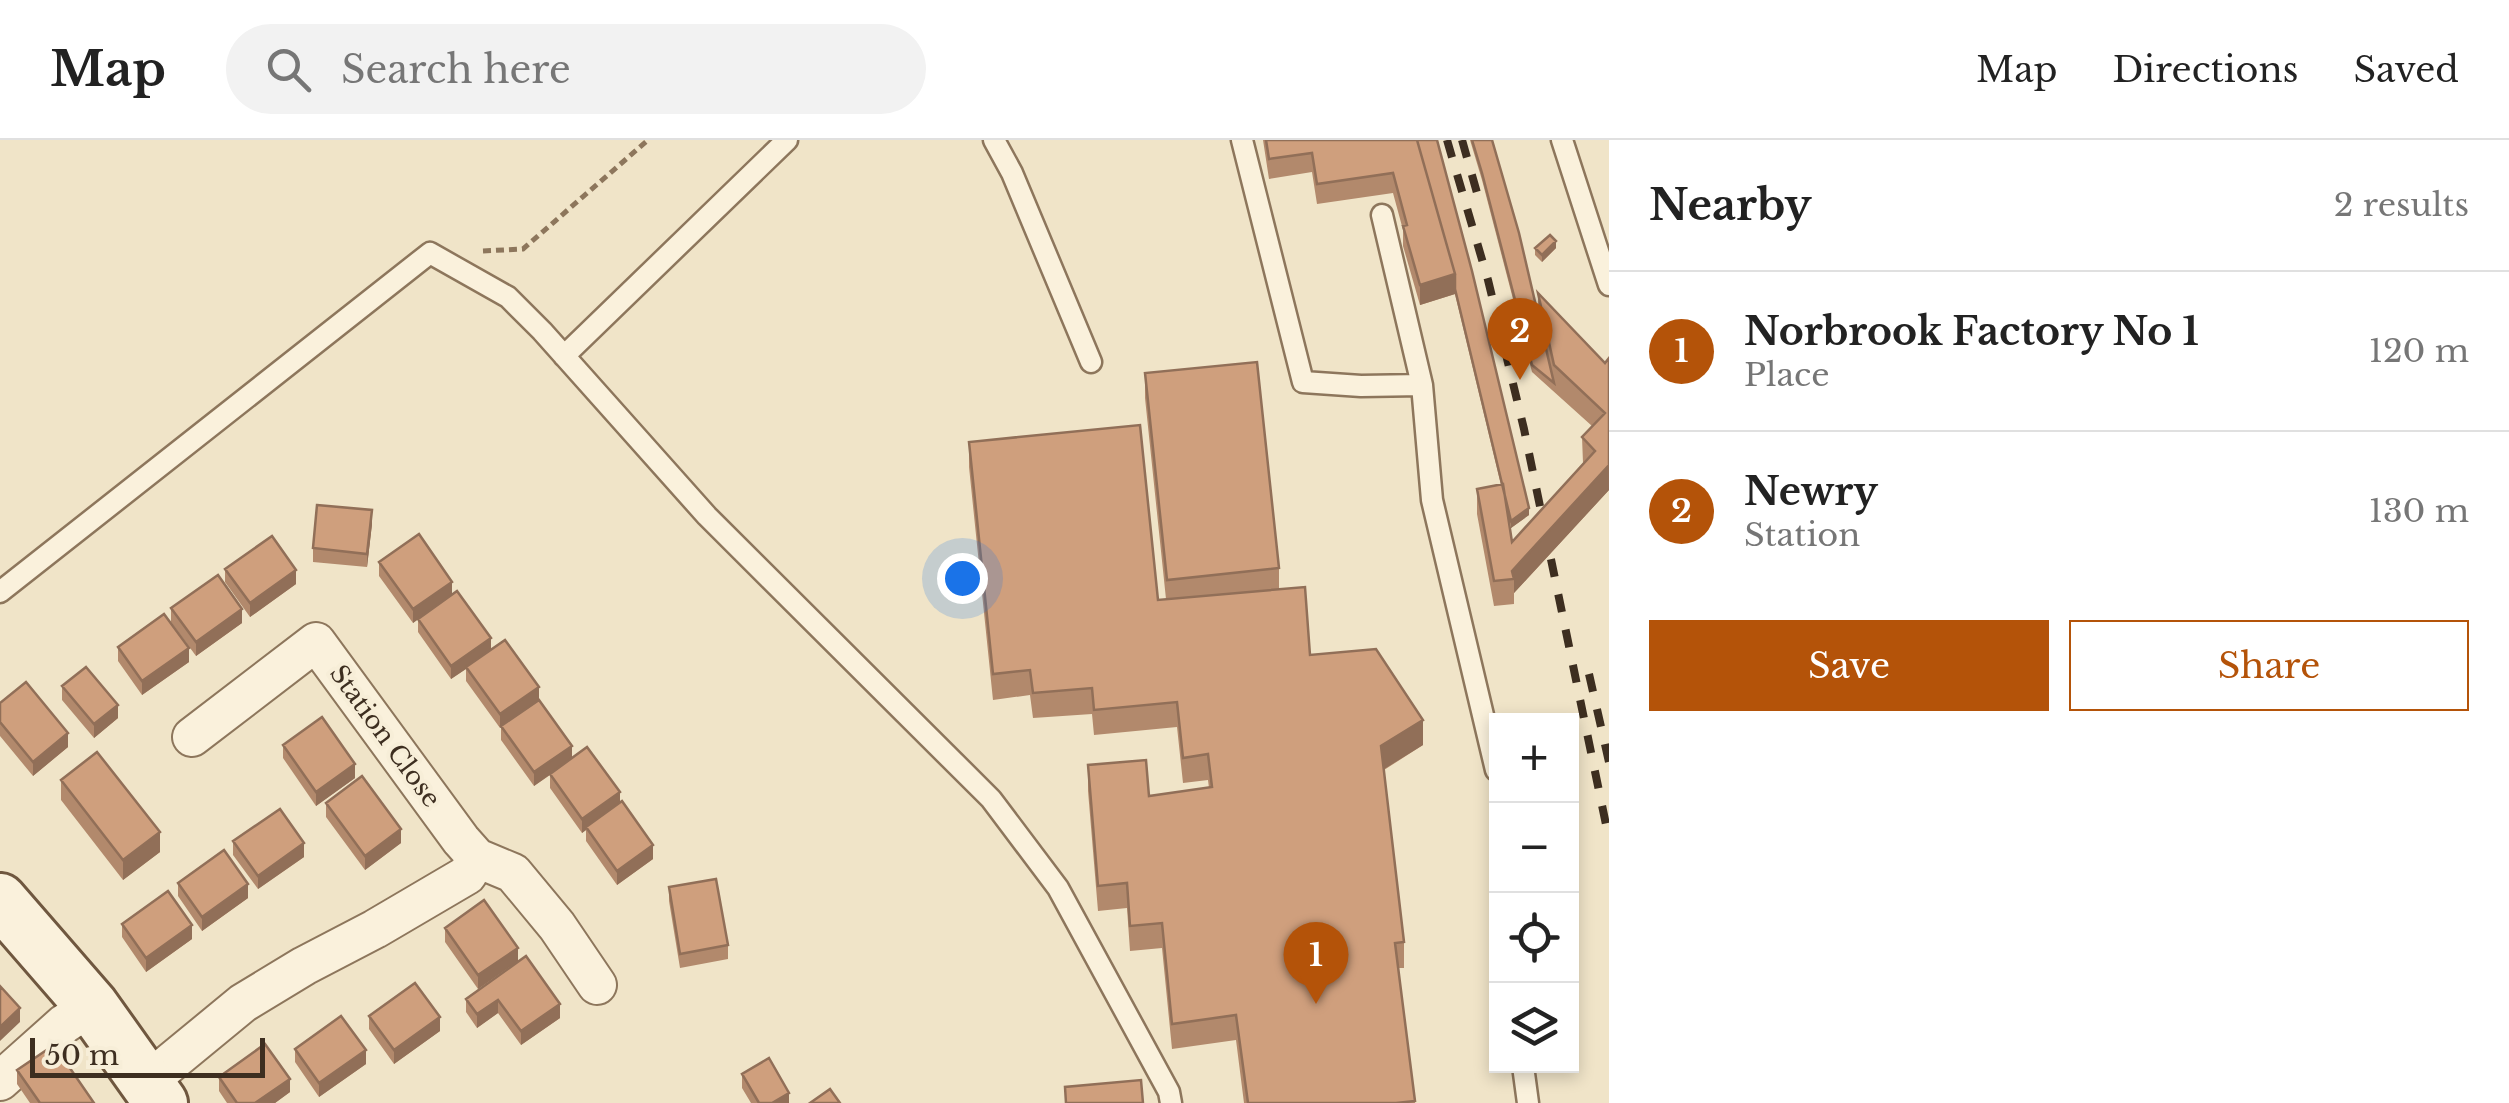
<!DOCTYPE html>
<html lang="en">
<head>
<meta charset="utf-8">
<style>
	:root { --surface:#fff; --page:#f2f2f2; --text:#222; --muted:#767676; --line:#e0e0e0; --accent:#b45309 }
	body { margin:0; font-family:"Libre Baskerville",serif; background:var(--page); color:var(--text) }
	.controls { position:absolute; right:30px; bottom:30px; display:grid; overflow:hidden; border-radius:0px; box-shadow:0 5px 15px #0003 }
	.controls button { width:90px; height:90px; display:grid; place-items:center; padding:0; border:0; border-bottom:2px solid var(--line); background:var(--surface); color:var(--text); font:50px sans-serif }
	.scale { position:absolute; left:30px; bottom:25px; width:235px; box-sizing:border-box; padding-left:10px; border:5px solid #3d2e20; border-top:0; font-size:28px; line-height:35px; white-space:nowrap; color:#3d2e20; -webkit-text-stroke:8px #f7eed8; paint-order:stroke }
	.you { position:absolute; left:962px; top:438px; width:35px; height:35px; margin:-25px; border:8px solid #fff; border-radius:50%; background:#1a73e8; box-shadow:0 0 0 15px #1a73e833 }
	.badge { display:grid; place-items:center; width:65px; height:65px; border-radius:50%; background:var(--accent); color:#fff; font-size:32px; font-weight:700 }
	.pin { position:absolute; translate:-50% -82px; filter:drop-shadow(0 2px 5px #0008) }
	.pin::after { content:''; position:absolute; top:52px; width:35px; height:30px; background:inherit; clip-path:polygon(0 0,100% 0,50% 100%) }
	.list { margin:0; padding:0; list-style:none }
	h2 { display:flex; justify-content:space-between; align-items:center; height:130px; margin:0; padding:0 40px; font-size:42px }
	h2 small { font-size:32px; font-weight:400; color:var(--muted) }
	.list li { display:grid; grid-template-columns:65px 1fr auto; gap:30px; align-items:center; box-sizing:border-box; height:160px; padding:0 40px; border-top:2px solid var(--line) }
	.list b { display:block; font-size:38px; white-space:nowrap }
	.list p { margin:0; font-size:32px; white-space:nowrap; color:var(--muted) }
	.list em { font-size:32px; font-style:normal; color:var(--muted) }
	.actions { display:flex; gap:20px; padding:30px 40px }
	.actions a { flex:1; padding:22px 0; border:2px solid var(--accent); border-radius:0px; text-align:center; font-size:35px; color:var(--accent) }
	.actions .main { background:var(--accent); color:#fff }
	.icon { flex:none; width:55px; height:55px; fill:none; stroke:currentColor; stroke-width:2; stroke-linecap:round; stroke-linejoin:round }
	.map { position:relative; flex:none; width:1609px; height:963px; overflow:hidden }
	header { display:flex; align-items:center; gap:60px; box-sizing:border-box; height:140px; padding:0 50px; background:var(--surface); border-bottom:2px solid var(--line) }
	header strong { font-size:48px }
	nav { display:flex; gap:55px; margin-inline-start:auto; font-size:35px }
	.search { width:700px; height:90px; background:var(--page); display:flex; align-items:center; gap:25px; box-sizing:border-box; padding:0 35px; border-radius:55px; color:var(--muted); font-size:38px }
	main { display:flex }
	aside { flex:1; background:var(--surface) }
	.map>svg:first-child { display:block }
</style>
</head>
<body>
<header>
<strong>Map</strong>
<div class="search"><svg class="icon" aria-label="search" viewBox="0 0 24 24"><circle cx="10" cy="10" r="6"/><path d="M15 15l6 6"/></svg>Search here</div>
<nav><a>Map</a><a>Directions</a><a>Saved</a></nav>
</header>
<main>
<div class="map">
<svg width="1609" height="963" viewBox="0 0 1609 963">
	<rect width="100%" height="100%" fill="#f0e4c8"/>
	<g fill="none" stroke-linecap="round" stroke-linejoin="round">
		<!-- service casing -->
		<g stroke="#8d765c" stroke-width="25">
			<path id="service" d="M994 0 1012 33 1091 222
				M1242 0 1303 242 1361 246 1422 245
				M1562 0 1609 145
				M1382 75 1422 245 1432 360 1496 630
				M564 216 787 0
				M0 452 430 113 508 157 542 191 707 376 991 659 1058 748 1169 952 1171 963
				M1523 926 1528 963"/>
		</g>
		<!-- minor casing -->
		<g stroke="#8d765c" stroke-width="42">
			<path id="minor" d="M192 597 316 502 461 700 477 718 513 733 557 786 597 845
				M145 938 164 928 243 863 304 826 375 789 467 735 477 718
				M0 941 64 884 92 866"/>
		</g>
		<!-- secondary casing -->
		<g stroke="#6f573f" stroke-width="58">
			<path id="secondary" d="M0 760 92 866 161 963"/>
		</g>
		<!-- path -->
		<path stroke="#8d765c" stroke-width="5" stroke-dasharray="8 5" stroke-linecap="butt" d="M483 111 523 109 648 0"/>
		<!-- service -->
		<use href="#service" stroke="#faf1dc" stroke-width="20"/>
		<!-- minor -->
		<use href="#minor" stroke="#faf1dc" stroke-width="38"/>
		<!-- secondary -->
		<use href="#secondary" stroke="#faf1dc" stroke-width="52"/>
		<!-- rail -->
		<path stroke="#3d2e20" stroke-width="8" stroke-dasharray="18 18" stroke-linecap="butt" d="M1447 0 1488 140 1524 289 1609 699
			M1462 0 1481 67
			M1589 534 1609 622"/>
	</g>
	<!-- wall -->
	<path fill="#b2896c" d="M1263 0H1437L1529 375 1511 388 1507 369 1512 402 1583 323 1582 297 1592 286 1532 232 1482 40 1470 0H1492L1538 172V153L1605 223 1609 218V350L1514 453V464L1494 466 1477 374V349L1501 345 1455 154 1420 165 1403 106V90L1393 53 1317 64 1312 32 1269 39Z
		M1535 108H1556L1542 122 1535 115Z
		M1145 233 1279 428V450L1310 515 1423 605 1384 630 1404 802V828H1398L1415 963H1244L1236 900 1172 909 1162 808 1130 811 1127 768 1098 771 1088 651V625L1149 656 1209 648 1208 640 1183 643 1177 587 1094 595 1092 574 1033 578 1030 555 993 560 969 327V302L1158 460 1166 459 1145 258Z
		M372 384 367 427 313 422V408Z
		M379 422 452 454 491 510 539 560 572 618 620 663 653 719 617 745 586 701V690L582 693 550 648V635L534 646 501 600V587L500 588 466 541V529L451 539 418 492V479L413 483 379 436Z
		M225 429 296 444 250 477 225 442Z
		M171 468 242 483 196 516 171 482Z
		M118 507 189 522 142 555 118 521Z
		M62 546 118 578 94 598 62 560Z
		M0 563 68 607 33 636 0 596Z
		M283 605 355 638 316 666 283 618Z
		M61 640 160 712 123 740 61 660Z
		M326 663 401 703 365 730 326 677Z
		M233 701 304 717 258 749 233 715Z
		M178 743 248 758 202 791 178 756Z
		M669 747 728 805V819L680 828 669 761Z
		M122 784 192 799 146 832 122 797Z
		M445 788 518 821 478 849 445 802Z
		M466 859 560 864V878L521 905 498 873 477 888 466 872Z
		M369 876 440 891 394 924 369 889Z
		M295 909 366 924 319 957 295 922Z
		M17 930 94 963H30L17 944Z
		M742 934 789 963H751L742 948Z
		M219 937 290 952 275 963H227L219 951Z"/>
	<!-- shaded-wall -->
	<path fill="#916f58" d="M1556 101V108L1542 122V115Z
		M1455 134V154L1420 165V145Z
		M1609 325V350L1514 453V439L1512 431Z
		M1529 368V375L1511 388V381Z
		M372 370V384L367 427V414Z
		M296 430V444L250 477V463Z
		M452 442V455L413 483V469Z
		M242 469V483L196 516V502Z
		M491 498V512L451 539V526Z
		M189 508V522L142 555V541Z
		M539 547V561L500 588V574Z
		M118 565V578L94 598V584Z
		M1423 580V605L1381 631V606Z
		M68 593V607L33 636V622Z
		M572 606V619L534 646V632Z
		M355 624V638L316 666V652Z
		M620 652V666L586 687V690L582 693V679Z
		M401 689V703L365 730V716Z
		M160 692V712L123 740V720Z
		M304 703V717L258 749V736Z
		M653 705V719L617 745V731Z
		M248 744V758L202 791V777Z
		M192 785V799L146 832V818Z
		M518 808V821L478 849V835Z
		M498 860V873L477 888V874Z
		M560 864V878L521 905V891Z
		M20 868V882L0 901V887Z
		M440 877V891L394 924V910Z
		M366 910V924L319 957V943Z
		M290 939V952L275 963H255Z
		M789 953V963H772Z"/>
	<!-- building -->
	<path fill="#cf9f7d" stroke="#916f58" stroke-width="2.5" d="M1266 0H1417L1455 134 1420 145 1403 86 1407 85 1393 33 1317 44 1312 13 1269 19Z
		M1417 0H1437L1472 131 1529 368 1511 381 1455 149V134Z
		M1472 0H1492L1519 93 1554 243 1532 225 1482 33Z
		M1550 95 1556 101 1542 115 1535 108Z
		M1538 153 1605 223 1609 218V325L1512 431 1514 439 1494 441 1477 349 1503 344 1512 402 1595 311 1582 297 1605 273 1554 225Z
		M1257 222 1279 428 1167 440 1145 233Z
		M1140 285 1158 460 1305 447 1310 515 1376 509 1423 580 1381 606 1404 802 1395 803 1415 961 1396 963H1248L1236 875 1172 884 1162 783 1130 786 1127 743 1098 746 1088 625 1146 620 1149 656 1212 647 1208 614 1183 618 1177 562 1094 570 1092 548 1033 553 1030 530 993 534 969 302Z
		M317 365 372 370 367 414 313 408Z
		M419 394 452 442 413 469 379 422Z
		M272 396 296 430 250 463 225 429Z
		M218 435 242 469 196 502 171 468Z
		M457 451 491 498 451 526 418 479Z
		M164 474 189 508 142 541 118 507Z
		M505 500 539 547 500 574 466 527Z
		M86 527 118 565 94 584 62 546Z
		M26 542 68 593 33 622 0 582V563Z
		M539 560 572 606 534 632 501 586Z
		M322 577 355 624 316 652 283 605Z
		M587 607 620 652 582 679 550 634Z
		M97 612 160 692 123 720 61 640Z
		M362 636 401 689 365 716 326 663Z
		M622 661 653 705 617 731 586 687Z
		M280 669 304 703 258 736 233 701Z
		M224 710 248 744 202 777 178 743Z
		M716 739 728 805 680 814 669 747Z
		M168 751 192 785 146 818 122 784Z
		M484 760 518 808 478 835 445 788Z
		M526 816 560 864 521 891 498 860 477 874 466 859Z
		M415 843 440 877 394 910 369 876Z
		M0 846 20 868 0 887Z
		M341 876 366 910 319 943 295 909Z
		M265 904 290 939 255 963H237L219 937Z
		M54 905 94 963H40L17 930Z
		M769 918 789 953 772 963H759L742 934Z
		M1141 940 1143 963H1066L1065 947Z
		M830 949 840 963H810Z"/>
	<g text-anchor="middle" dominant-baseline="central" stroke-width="8" stroke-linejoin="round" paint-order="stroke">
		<!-- street labels -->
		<g font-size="25" fill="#3d2e20" stroke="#f7eed8">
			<text transform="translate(385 596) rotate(54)">Station Close</text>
		</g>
	</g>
</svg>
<div class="controls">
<button>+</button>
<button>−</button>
<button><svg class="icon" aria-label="locate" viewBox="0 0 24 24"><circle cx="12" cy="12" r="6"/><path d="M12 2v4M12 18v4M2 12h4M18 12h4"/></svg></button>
<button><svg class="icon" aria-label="layers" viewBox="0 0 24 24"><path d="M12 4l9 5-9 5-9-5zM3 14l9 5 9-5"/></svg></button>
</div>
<div class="scale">50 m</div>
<div class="you"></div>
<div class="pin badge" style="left:1316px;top:864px">1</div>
<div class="pin badge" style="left:1520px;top:240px">2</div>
</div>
<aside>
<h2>Nearby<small>2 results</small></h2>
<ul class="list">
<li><span class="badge">1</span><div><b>Norbrook Factory No 1</b><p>Place</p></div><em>120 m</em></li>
<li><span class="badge">2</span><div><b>Newry</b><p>Station</p></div><em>130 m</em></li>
</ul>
<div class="actions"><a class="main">Save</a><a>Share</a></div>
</aside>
</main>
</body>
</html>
